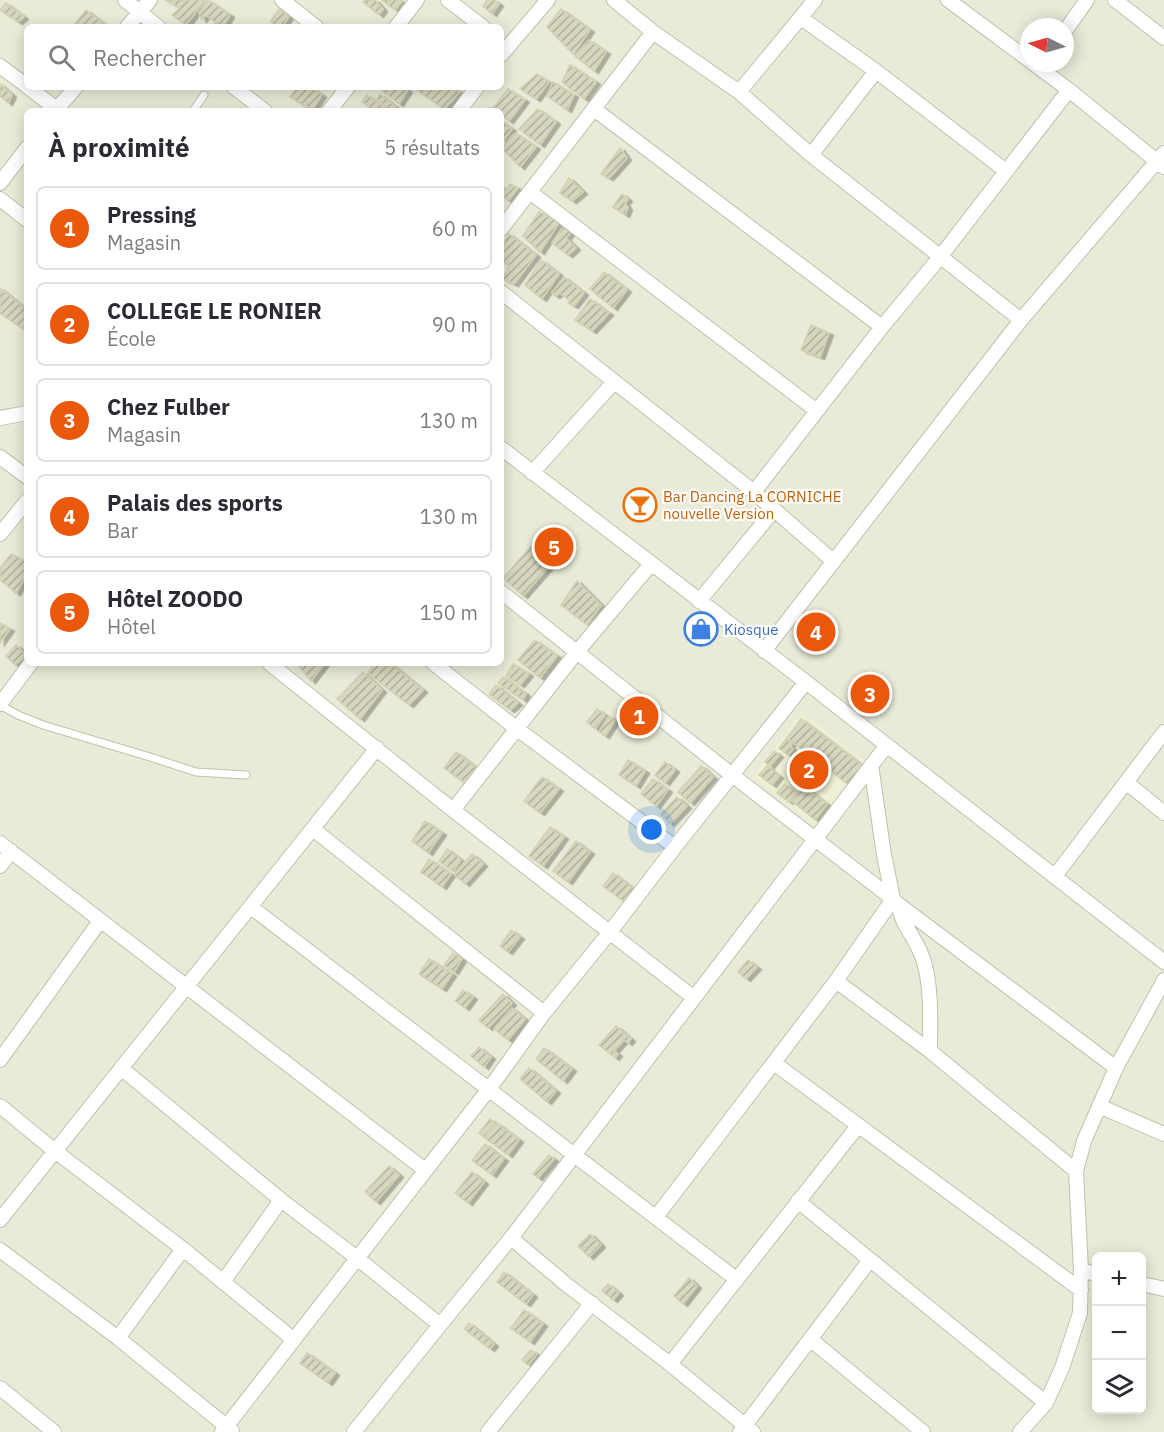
<!DOCTYPE html>
<html lang="fr">
<head>
<meta charset="utf-8">
<style>
	:root { --surface:#fff; --page:#f2f2f3; --text:#2b2b33; --muted:#7c7c81; --line:#e1e1e2; --accent:#ea580c }
	body { margin:0; font-family:"IBM Plex Sans",sans-serif; background:var(--page); color:var(--text) }
	.controls { position:absolute; right:18px; bottom:18px; display:grid; overflow:hidden; border-radius:9px; box-shadow:0 3px 15px #0003 }
	.controls button { width:54px; height:54px; display:grid; place-items:center; padding:0; border:0; border-bottom:2px solid var(--line); background:var(--surface); color:var(--text); font:30px sans-serif }
	.compass { position:absolute; left:1020px; top:18px; width:54px; height:54px; border-radius:50%; background:var(--surface); box-shadow:0 3px 15px #0003; rotate:275deg }
	.you { position:absolute; left:652px; top:830px; width:21px; height:21px; margin:-15px; border:4px solid #fff; border-radius:50%; background:#1a73e8; box-shadow:0 0 0 9px #1a73e833 }
	.badge { display:grid; place-items:center; width:39px; height:39px; border-radius:50%; background:var(--accent); color:#fff; font-size:20px; font-weight:700 }
	.pin { position:absolute; translate:-50% -50%; border:3px solid #fff; box-shadow:0 2px 6px #0006 }
	.list { margin:0; padding:0; list-style:none }
	h2 { display:flex; justify-content:space-between; align-items:center; height:78px; margin:0; padding:0 24px; font-size:26px }
	h2 small { font-size:20px; font-weight:400; color:var(--muted) }
	.list li { display:grid; grid-template-columns:39px 1fr auto; gap:18px; align-items:center; box-sizing:border-box; height:84px; margin:0 12px 12px; padding:0 12px; border:2px solid var(--line); border-radius:9px }
	.list b { display:block; font-size:22px; white-space:nowrap }
	.list p { margin:0; font-size:20px; white-space:nowrap; color:var(--muted) }
	.list em { font-size:20px; font-style:normal; color:var(--muted) }
	.icon { flex:none; width:33px; height:33px; fill:none; stroke:currentColor; stroke-width:2; stroke-linecap:round; stroke-linejoin:round }
	.map { position:relative; flex:none; width:1164px; height:1432px; overflow:hidden }
	.search { position:absolute; background:var(--surface); box-shadow:0 3px 15px #0003; left:24px; top:24px; width:480px; height:66px; display:flex; align-items:center; gap:15px; box-sizing:border-box; padding:0 21px; border-radius:9px; color:var(--muted); font-size:22px }
	.panel { position:absolute; background:var(--surface); box-shadow:0 3px 15px #0003; left:24px; top:108px; width:480px; height:558px; border-radius:9px }
	.map>svg:first-child { display:block }
</style>
</head>
<body>
<div class="map">
<svg width="1164" height="1432" viewBox="0 0 1164 1432">
	<defs>
		<pattern id="building-hatch" width="6" height="6" patternUnits="userSpaceOnUse" patternTransform="scale(1.5)"><rect width="6" height="6" fill="#d8d6be"/><path d="M-1 1l2-2M0 6l6-6M5 7l2-2" fill="none" stroke="#b1b09b"/></pattern>
		<filter id="shadow"><feDropShadow dx="4.5" dy="2.5" stdDeviation="0" flood-color="#0004"/></filter>
	</defs>
	<rect width="100%" height="100%" fill="#f5f5ea"/>
	<!-- residential -->
	<path fill="#e9ead8" fill-rule="evenodd" d="M0 0H1164V1432H0ZM27 27H501V87H27ZM1029 27H1065V63H1029ZM27 111H501V663H27ZM1096 1256H1142V1410H1096Z"/>
	<!-- education -->
	<path fill="#eeefd3" d="M802 712 866 763 816 826 753 776Z"/>
	<!-- building -->
	<path fill="url(#building-hatch)" stroke="#d3d1b1" stroke-width="1.5" filter="url(#shadow)" d="M165 0H205L186 25 172 15 180 8Z
		M208 0 230 15 223 27H213L212 26 216 23 206 15 202 20 199 13Z
		M365 0H375L383 9 379 15 363 2Z
		M382 0H403L395 10Z
		M487 0H494L499 4 492 14 483 6Z
		M6 3 24 17 18 22 0 10Z
		M279 9 290 15 282 27H276L271 21Z
		M561 9 590 30 573 54 547 27Z
		M86 10 108 27H77L74 25Z
		M589 40 606 52 594 71 575 56Z
		M570 65 596 82 584 99 562 82Z
		M537 74 549 82 536 99 520 89Z
		M553 82 574 95 567 110 547 96Z
		M0 84 12 95 8 103 0 96Z
		M297 87H311L322 95 312 110 290 97Z
		M377 87H404L408 90 399 104Z
		M416 87H452L460 92 444 109 415 89Z
		M508 89 525 100 509 121 501 115V111H495L492 109Z
		M380 94 396 107 395 111H391L377 99Z
		M367 95 388 111H375L362 102Z
		M538 109 556 122 540 145 519 129Z
		M501 121 512 129 501 144Z
		M515 133 536 147 520 167 502 148Z
		M620 148 627 158 609 178 601 174Z
		M569 178 583 192 572 201 560 193Z
		M510 184 518 188 508 201 501 194V186L507 190Z
		M622 194 628 199 625 203 628 208 625 215 613 207Z
		M539 212 560 221 540 252 523 236Z
		M564 226 572 231 566 238 576 248 568 255 552 243Z
		M509 234 536 255 514 284 503 279 509 265 501 261V247Z
		M541 260 559 274 542 299 525 285Z
		M604 272 627 290 613 308 590 289Z
		M564 277 584 293 574 306 568 303 570 301 560 293 555 296 552 293Z
		M0 288 27 310V322L23 329 0 313Z
		M590 299 609 313 592 331 575 320Z
		M811 325 829 333 820 357 801 350Z
		M551 527 571 543 558 559 539 543Z
		M532 545 552 563 523 596 503 578Z
		M11 554 27 562V574L16 593 0 580V568Z
		M577 581 601 605 587 625 561 605Z
		M0 623 10 629 0 643Z
		M535 640 557 656 540 678 518 660Z
		M16 645 26 655 15 665 6 656Z
		M296 663H325L311 681Z
		M374 663H390L423 690 409 705 368 673Z
		M513 664 529 674 520 685 506 676Z
		M363 672 382 690 360 719 337 699Z
		M503 677 526 694 523 700 498 683Z
		M496 685 518 703 510 710 489 694Z
		M597 709 605 715 595 729 587 722Z
		M609 716 615 721 605 736 599 732Z
		M801 719 863 766 849 785 787 738Z
		M786 739 792 743 790 746 793 749 788 755 779 748Z
		M774 751 779 755 770 766 765 762Z
		M456 752 477 768 466 784 444 768Z
		M628 760 645 771 636 786 619 775Z
		M665 762 675 770 665 783 655 775Z
		M701 766 713 777 690 803 678 792Z
		M767 766 779 776 772 785 759 775Z
		M542 777 559 789 540 813 524 801Z
		M653 779 668 790 656 806 641 794Z
		M784 784 796 792 789 802 777 793Z
		M804 786 827 804 815 820 792 801Z
		M677 797 687 806 670 824 661 814Z
		M425 821 442 833 428 853 412 841Z
		M550 827 564 837 543 866 529 856Z
		M576 841 590 852 568 882 553 871Z
		M447 849 461 860 453 871 439 861Z
		M472 854 483 864 465 884 454 874Z
		M429 859 451 874 442 887 421 872Z
		M613 873 635 890 626 903 603 886Z
		M511 930 520 937 508 952 500 946Z
		M453 953 462 959 454 972 444 965Z
		M429 959 452 974 442 989 419 974Z
		M748 960 757 967 746 979 738 972Z
		M463 990 473 997 465 1008 455 1001Z
		M503 994 512 1003 488 1028 479 1020Z
		M512 1008 525 1019 508 1040 494 1029Z
		M616 1026 631 1039 628 1043 624 1040 614 1051 618 1054 615 1058 599 1045Z
		M479 1047 491 1057 484 1067 471 1056Z
		M544 1048 572 1069 563 1081 536 1059Z
		M529 1068 556 1091 547 1102 520 1079Z
		M490 1119 495 1123 484 1137 479 1133Z
		M497 1123 519 1140 508 1155 485 1138Z
		M485 1144 504 1159 492 1175 472 1160Z
		M549 1155 554 1159 538 1178 533 1174Z
		M389 1166 399 1175 376 1202 365 1192Z
		M472 1172 484 1182 468 1203 455 1193Z
		M590 1234 601 1245 589 1257 578 1246Z
		M504 1272 533 1295 526 1304 497 1282Z
		M689 1278 697 1286 683 1304 674 1296Z
		M608 1284 619 1293 613 1300 602 1291Z
		M524 1310 543 1324 530 1342 511 1328Z
		M469 1323 494 1344 490 1349 464 1329Z
		M531 1350 537 1354 528 1365 522 1360Z
		M307 1353 335 1373 328 1383 300 1363Z"/>
	<g fill="none" stroke-linecap="round" stroke-linejoin="round">
		<!-- service casing -->
		<g stroke="#c2c1ac" stroke-width="9">
			<path id="service" d="M193 111 204 95
				M0 705 18 715 43 725 150 757 196 772 246 775"/>
		</g>
		<!-- minor casing -->
		<g stroke="#c2c1ac" stroke-width="16">
			<path id="minor" d="M125 0 158 27
				M282 0 316 27
				M448 0 483 27
				M614 0 653 32 739 92 811 155 1021 320
				M948 0 1029 60
				M1115 0 1164 38
				M801 18 876 71 1006 171
				M127 27 150 0
				M396 27 417 0
				M1065 31 1087 0
				M501 55 548 0
				M1033 63 1069 90 1164 167
				M0 66 27 86
				M28 87 59 111
				M234 87 265 111
				M739 92 815 0
				M594 109 882 327
				M55 111 76 87
				M329 111 348 87
				M459 111 477 87
				M811 155 876 71
				M0 183 27 148
				M530 192 817 411
				M0 199 27 220
				M501 229 653 32
				M501 292 754 492 833 561
				M0 418 27 413
				M501 448 806 682 1164 962
				M0 457 27 477
				M532 473 614 382
				M754 492 882 327 940 257 1069 90
				M0 534 27 501
				M501 592 732 775 893 899 836 981 656 1217
				M699 601 774 510
				M764 651 1021 320 1164 153
				M269 663 453 810 694 998
				M433 663 516 728 675 847
				M0 704 31 663
				M871 765 884 855 893 899C899 905 900 912 903 920 910 934 920 947 924 962 932 990 930 1022 930 1051
				M1126 782 1164 813
				M453 810 576 653 651 564
				M313 829 544 1013
				M0 843 425 1170
				M0 866 11 851
				M1055 876 1164 732
				M898 904 1116 1068
				M251 907 736 1279
				M836 981 930 1051 1076 1171 1081 1270 1080 1313 1062 1368 1046 1403 1020 1432
				M0 1060 100 921
				M774 1063 1081 1290
				M121 1068 281 1200 357 1258 440 1325
				M0 1106 55 1151 183 1249 294 1340
				M1099 1106 1164 1134
				M1076 1171 1084 1141 1116 1068 1164 980
				M798 1201 1046 1403
				M0 1220 377 748
				M511 1238 567 1285 670 1364 753 1432
				M0 1250 118 1338 232 1431
				M1081 1270 1096 1274
				M223 1282 281 1200
				M1142 1284 1164 1289
				M118 1338 183 1249
				M810 1339 923 1432
				M670 1364 858 1126
				M0 1388 54 1432
				M222 1432 489 1089 544 1013 610 932 675 847 806 682
				M354 1432 440 1325 511 1238 887 745
				M488 1432 592 1303
				M740 1432 870 1260"/>
		</g>
		<!-- service -->
		<use href="#service" stroke="#fff" stroke-width="7"/>
		<!-- minor -->
		<use href="#minor" stroke="#fff" stroke-width="14"/>
	</g>
	<!-- icons -->
	<defs>
		<g id="bar-ring" transform="scale(1.725)"><circle r="9.5" fill="#fff" stroke="#e8710a" stroke-width="1.5"/><path d="M-6-5H6L.8 .8V4.5H3.5V6h-7V4.5H-.8V.8Z" fill="#e8710a"/></g>
		<g id="shop-ring" transform="scale(1.725)"><circle r="9.5" fill="#fff" stroke="#3f7fe0" stroke-width="1.5"/><path d="M-5-2.5h2.3a2.7 3.5 0 0 1 5.4 0H5L5.5 6h-11ZM-1.5-2.5h3a1.5 2.3 0 0 0-3 0Z" fill="#3f7fe0"/></g>
	</defs>
	<g fill-rule="evenodd">
		<use href="#bar-ring" x="640" y="505"/>
		<use href="#shop-ring" x="701" y="629"/>
	</g>
	<g text-anchor="middle" dominant-baseline="central" stroke-width="4.5" stroke-linejoin="round" paint-order="stroke">
		<!-- food labels -->
		<g font-size="15" fill="#c56008" stroke="#fff" text-anchor="start">
			<text x="663" y="496">Bar Dancing La CORNICHE<tspan x="663" dy="17">nouvelle Version</tspan></text>
		</g>
		<!-- shop labels -->
		<g font-size="15" fill="#366cbe" stroke="#fff" text-anchor="start">
			<text x="724" y="629">Kiosque</text>
		</g>
	</g>
</svg>
<div class="controls">
<button>+</button>
<button>−</button>
<button><svg class="icon" aria-label="layers" viewBox="0 0 24 24"><path d="M12 4l9 5-9 5-9-5zM3 14l9 5 9-5"/></svg></button>
</div>
<svg class="compass" viewBox="-18 -18 36 36"><path d="M0-13l5 13h-10z" fill="#e53935"/><path d="M0 13l5-13h-10z" fill="#7c7c81"/></svg>
<div class="you"></div>
<div class="pin badge" style="left:639px;top:716px">1</div>
<div class="pin badge" style="left:809px;top:770px">2</div>
<div class="pin badge" style="left:870px;top:694px">3</div>
<div class="pin badge" style="left:816px;top:632px">4</div>
<div class="pin badge" style="left:554px;top:547px">5</div>
<div class="search"><svg class="icon" aria-label="search" viewBox="0 0 24 24"><circle cx="10" cy="10" r="6"/><path d="M15 15l6 6"/></svg>Rechercher</div>
<section class="panel">
<h2>À proximité<small>5 résultats</small></h2>
<ul class="list">
<li><span class="badge">1</span><div><b>Pressing</b><p>Magasin</p></div><em>60 m</em></li>
<li><span class="badge">2</span><div><b>COLLEGE LE RONIER</b><p>École</p></div><em>90 m</em></li>
<li><span class="badge">3</span><div><b>Chez Fulber</b><p>Magasin</p></div><em>130 m</em></li>
<li><span class="badge">4</span><div><b>Palais des sports</b><p>Bar</p></div><em>130 m</em></li>
<li><span class="badge">5</span><div><b>Hôtel ZOODO</b><p>Hôtel</p></div><em>150 m</em></li>
</ul>
</section>
</div>
</body>
</html>
